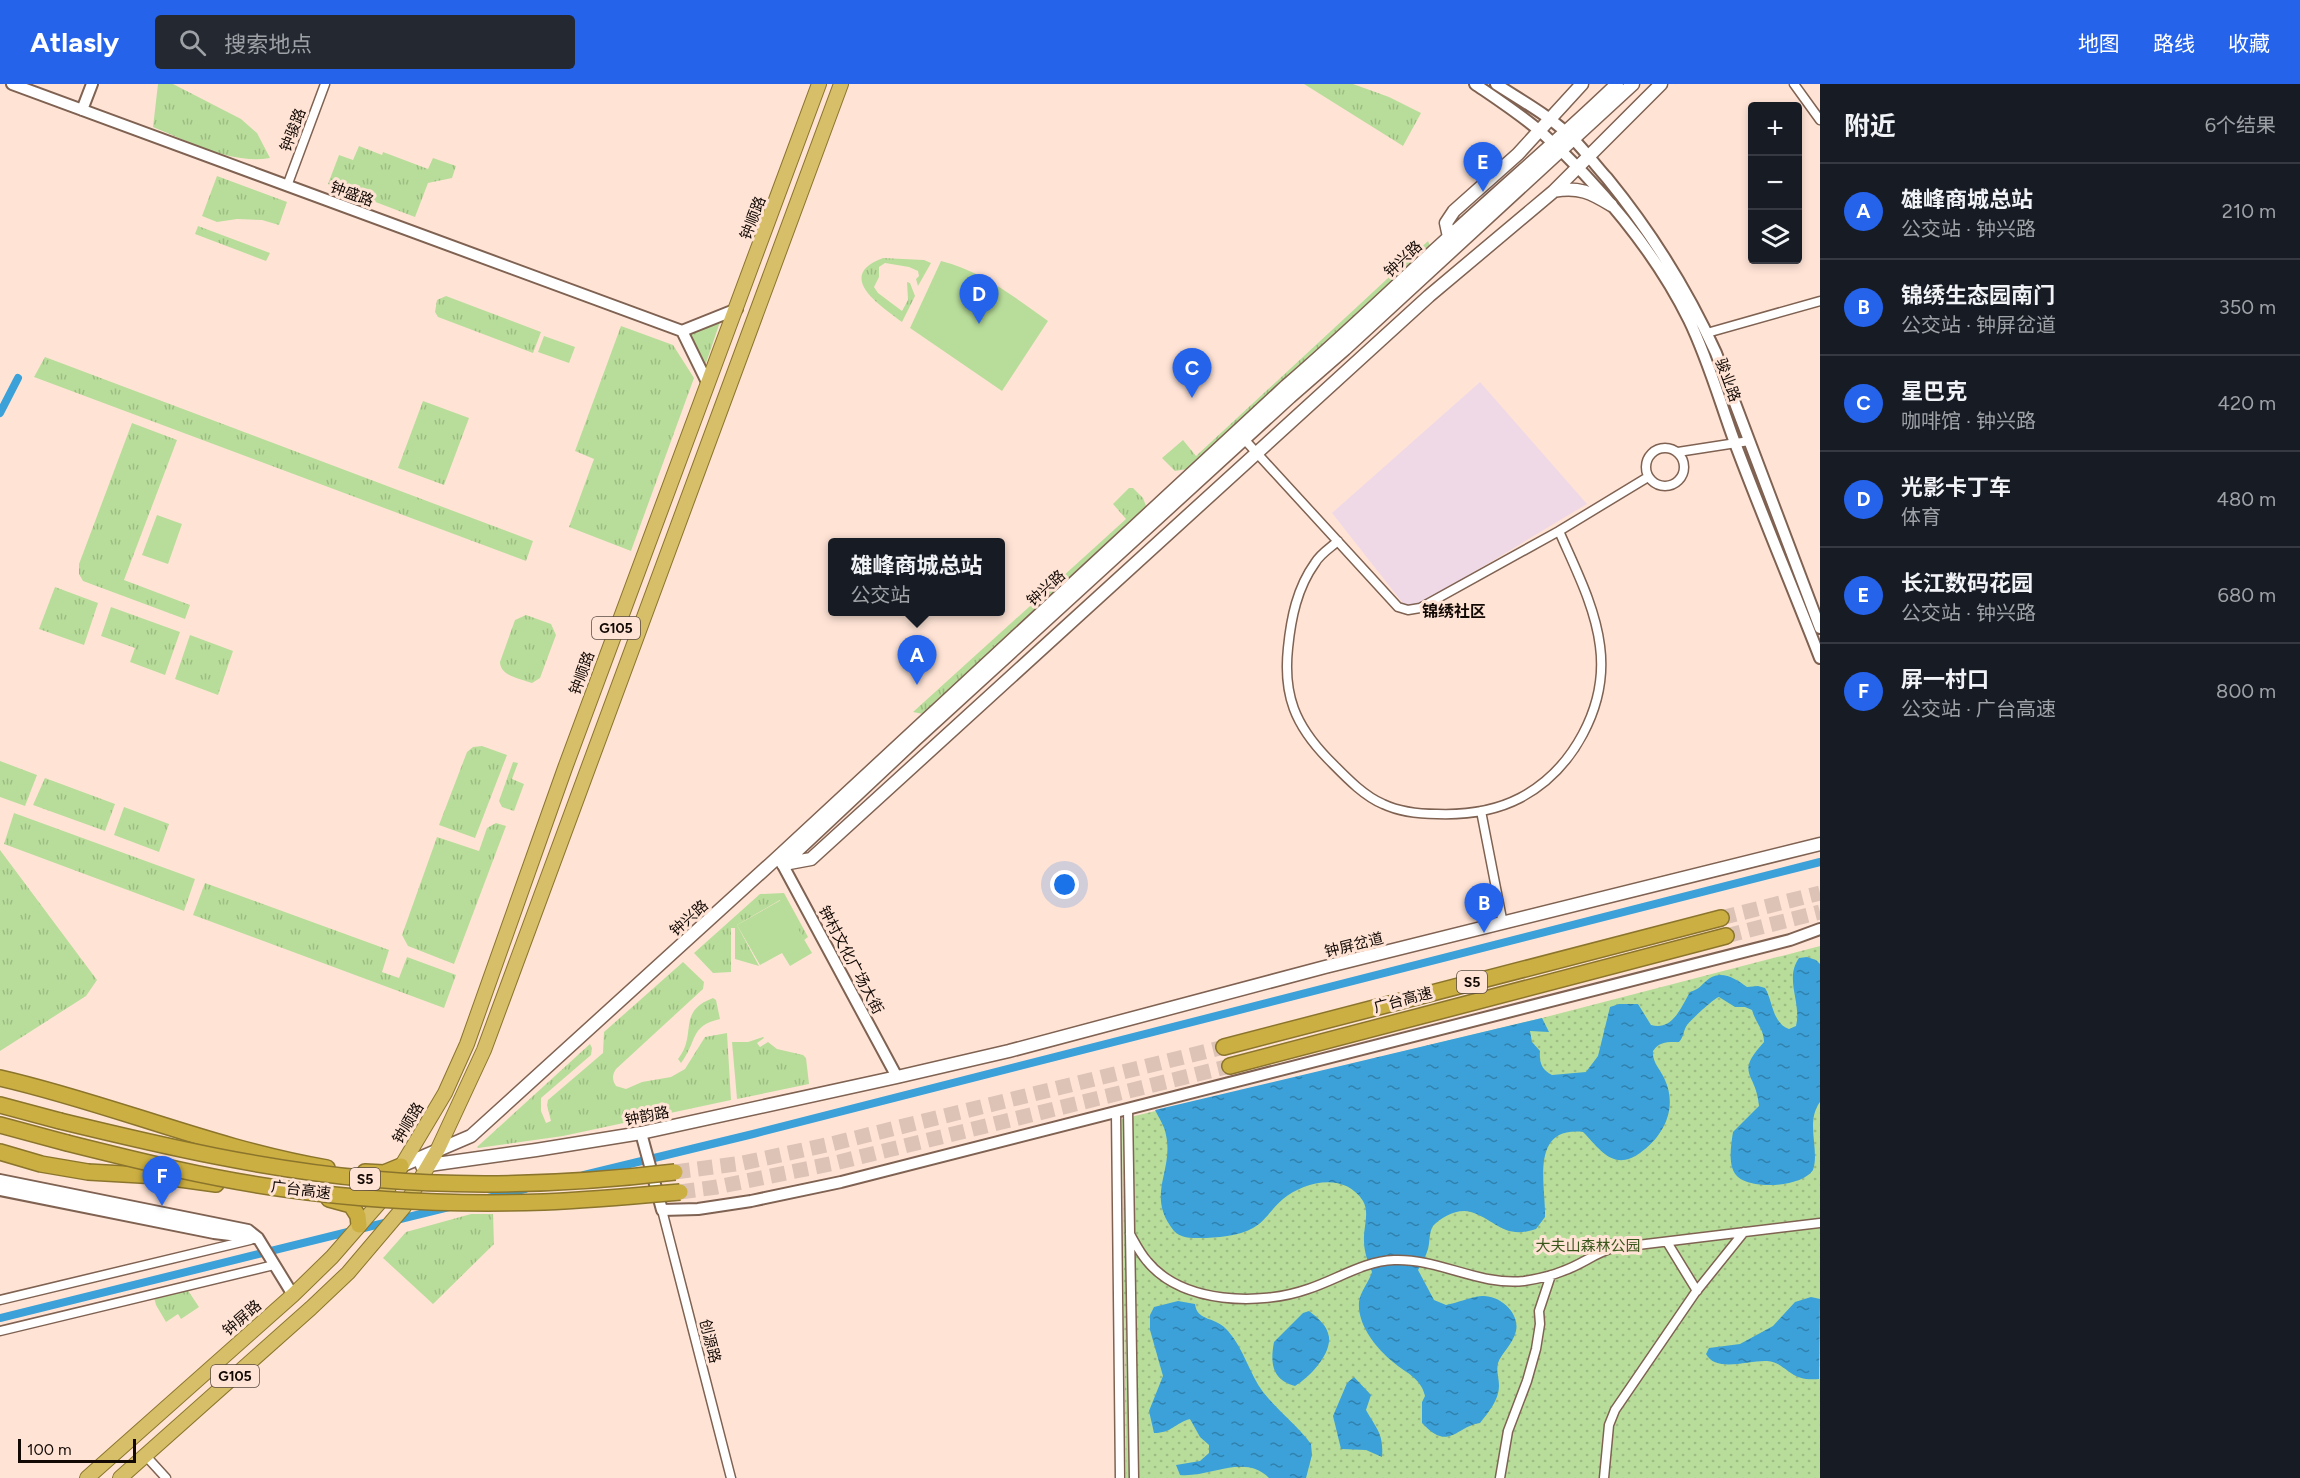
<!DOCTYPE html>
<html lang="zh">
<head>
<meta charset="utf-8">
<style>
	:root { --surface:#171b24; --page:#242831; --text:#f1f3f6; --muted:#9ea1a6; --line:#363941; --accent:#2563eb }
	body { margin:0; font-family:Figtree,"Noto Sans SC",sans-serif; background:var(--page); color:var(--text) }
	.controls { position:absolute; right:18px; top:18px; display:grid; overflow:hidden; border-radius:6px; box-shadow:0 3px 9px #0003 }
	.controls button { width:54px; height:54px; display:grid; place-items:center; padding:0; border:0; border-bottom:2px solid var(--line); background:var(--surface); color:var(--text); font:30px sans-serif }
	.scale { position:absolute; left:18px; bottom:15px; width:118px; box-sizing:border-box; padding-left:6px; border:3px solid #130904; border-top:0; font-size:16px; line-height:21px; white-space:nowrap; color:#130904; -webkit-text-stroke:4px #ffe4d6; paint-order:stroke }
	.you { position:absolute; left:1065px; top:801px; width:21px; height:21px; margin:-15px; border:4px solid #fff; border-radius:50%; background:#1a73e8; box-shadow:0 0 0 9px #1a73e833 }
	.badge { display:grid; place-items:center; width:39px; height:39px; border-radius:50%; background:var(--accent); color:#fff; font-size:20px; font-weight:700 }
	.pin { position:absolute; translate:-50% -50px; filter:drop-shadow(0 2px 3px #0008) }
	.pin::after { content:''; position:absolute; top:32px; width:21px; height:18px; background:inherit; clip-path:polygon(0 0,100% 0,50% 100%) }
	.popup { position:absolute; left:828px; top:454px; width:177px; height:78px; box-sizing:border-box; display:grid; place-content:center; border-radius:6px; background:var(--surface); filter:drop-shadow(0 2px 4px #0005); font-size:20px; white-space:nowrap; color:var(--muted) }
	.popup b { font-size:22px; color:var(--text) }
	.popup::after { content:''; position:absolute; left:50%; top:100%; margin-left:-12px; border:12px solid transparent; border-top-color:var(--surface) }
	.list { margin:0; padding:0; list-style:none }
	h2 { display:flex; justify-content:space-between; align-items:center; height:78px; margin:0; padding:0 24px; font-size:26px }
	h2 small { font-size:20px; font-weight:400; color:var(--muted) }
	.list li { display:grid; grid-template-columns:39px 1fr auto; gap:18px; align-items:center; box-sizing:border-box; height:96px; padding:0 24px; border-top:2px solid var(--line) }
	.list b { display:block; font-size:22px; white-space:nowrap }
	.list p { margin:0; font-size:20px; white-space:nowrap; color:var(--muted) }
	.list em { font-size:20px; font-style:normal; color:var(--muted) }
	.icon { flex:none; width:33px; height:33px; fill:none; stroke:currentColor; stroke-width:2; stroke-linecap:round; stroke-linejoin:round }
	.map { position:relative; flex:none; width:1820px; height:1394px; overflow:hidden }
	header { display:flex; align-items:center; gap:36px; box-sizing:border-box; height:84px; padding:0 30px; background:var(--accent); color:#fff }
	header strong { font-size:28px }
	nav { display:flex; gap:33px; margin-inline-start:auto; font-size:21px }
	.search { width:420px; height:54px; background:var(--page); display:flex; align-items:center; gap:15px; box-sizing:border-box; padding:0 21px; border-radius:6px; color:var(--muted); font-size:22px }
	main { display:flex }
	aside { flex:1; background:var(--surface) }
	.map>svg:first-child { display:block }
</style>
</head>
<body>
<header>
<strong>Atlasly</strong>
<div class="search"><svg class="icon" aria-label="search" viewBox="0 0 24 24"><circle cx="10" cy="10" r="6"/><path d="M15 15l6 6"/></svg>搜索地点</div>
<nav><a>地图</a><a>路线</a><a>收藏</a></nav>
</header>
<main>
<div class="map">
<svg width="1820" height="1394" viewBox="0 0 1820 1394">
	<defs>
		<pattern id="grass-tufts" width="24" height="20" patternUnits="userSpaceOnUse" patternTransform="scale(1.5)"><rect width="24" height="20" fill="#b8dd9a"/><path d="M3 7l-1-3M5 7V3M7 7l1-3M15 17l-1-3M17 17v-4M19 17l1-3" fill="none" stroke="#9dbc83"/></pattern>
		<pattern id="park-dots" width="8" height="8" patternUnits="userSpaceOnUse" patternTransform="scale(1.5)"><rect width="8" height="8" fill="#b8dd9a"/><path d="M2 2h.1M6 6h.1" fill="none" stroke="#9dbc83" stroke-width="1.8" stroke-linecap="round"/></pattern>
		<pattern id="water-ripples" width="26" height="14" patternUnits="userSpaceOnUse" patternTransform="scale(1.5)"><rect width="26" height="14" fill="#3ba1d8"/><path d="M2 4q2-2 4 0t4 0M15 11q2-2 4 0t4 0" fill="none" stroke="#3081ad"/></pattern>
	</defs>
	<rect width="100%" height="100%" fill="#ffe4d6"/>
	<!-- education -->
	<path fill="#efd9e6" d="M1480 298 1587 420 1409 527 1332 429Z"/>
	<!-- grass -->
	<path fill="url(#grass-tufts)" d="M158 0H173L241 35 257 49 270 74C232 81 188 57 153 43Z
		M1304 0H1353L1389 13 1421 29 1403 62Z
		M359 62 382 71 383 68 428 85 433 74 456 82 452 94 428 99 415 133 328 100 339 71 353 76Z
		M217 92 287 118 279 141 262 136 237 135 217 138 202 132Z
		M198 142 270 169 266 177 195 150Z
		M1428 157 1431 164 1187 385 1175 387 1162 374 1183 356 1196 372Z
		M883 174 924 176 931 179 918 202 916 195 919 192 918 187 909 183 885 179 879 183V193L874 203 878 209 902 227 908 216 907 198 910 199 915 212 902 238C881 222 834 192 883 174Z
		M446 212 541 248 533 269 438 233 435 228 437 216Z
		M721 235 705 282 689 249Z
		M621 242 673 261 694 294 631 467 569 443 594 375 575 367Z
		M45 273 533 457 526 477 34 293Z
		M423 317 469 334 444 401 398 384Z
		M132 339 177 356 124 496 190 521 185 535 83 497 79 490V480Z
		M1129 404H1133L1143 414 1146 422 1141 431 923 630 913 628 1126 435 1113 420Z
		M55 503 98 519 84 561 39 545Z
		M111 523 180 548 165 591 130 578 135 564 101 552Z
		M526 531 551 540 556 551 540 594 532 599C521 595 500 592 500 578L515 536Z
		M190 551 233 567 218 611 175 595Z
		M482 662 507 671 475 754 439 741 467 668 473 663Z
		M0 677 37 691 25 722 0 713Z
		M513 678 518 679 512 695 524 700 514 727 502 723 499 717Z
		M45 694 115 720 105 747 33 721Z
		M124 723 169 740 159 768 114 751Z
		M14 729 195 795 184 827 4 760Z
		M496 739 506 742 454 880 408 862 402 851 437 753 479 767 487 744Z
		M0 766 97 896 86 912 0 967Z
		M205 799 389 866 382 888 399 894 407 873 456 891 444 924 193 831Z
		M784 809 808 853 804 856 780 816 737 841 759 882 735 875V844H731V888L713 889 694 869 760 810Z
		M683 878 704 898 703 905 616 985C612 991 612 996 616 1002L626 1005 642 998 671 993 685 985 705 953 727 949 731 1016 563 1052 478 1064 477 1063 590 960 592 964 591 971 541 1014V1027L546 1039 551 1037 547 1021 548 1016 603 969 604 948Z
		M713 914 716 916 720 935C689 942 698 957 681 979L678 975C698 950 676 928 713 914Z
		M763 953 764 954 757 959 760 963 768 958 777 965 803 971 806 974 809 1000 737 1015 732 958H748Z
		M471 1130H493L494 1160 433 1220 383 1174 406 1148Z
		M187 1205 199 1223 181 1235 178 1230 166 1238 156 1221 154 1213Z"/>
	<!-- park -->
	<path fill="url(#park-dots)" d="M1820 862V1394H1126L1122 1035 1542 934Z"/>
	<!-- pitch -->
	<path fill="#b8dd9a" d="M941 177C982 187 1014 213 1048 237L1002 307 910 244Z
		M544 252 575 263 569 279 538 268Z
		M157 431 182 440 168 480 142 471Z
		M781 816 812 869 790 882 782 869 760 881 737 841Z"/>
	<!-- water -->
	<path fill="url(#water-ripples)" d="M1807 873 1816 876 1820 880V1018C1805 1038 1820 1066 1813 1086 1802 1103 1753 1106 1738 1093 1727 1084 1731 1061 1733 1048L1759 1022C1756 987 1734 991 1764 958 1764 945 1756 940 1752 926L1745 923H1735L1719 913C1714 914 1691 936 1687 941 1683 947 1684 953 1679 958 1667 958 1660 957 1653 967 1652 979 1661 986 1665 996 1678 1025 1663 1053 1640 1069 1613 1088 1600 1065 1583 1048 1529 1042 1546 1102 1545 1133L1536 1145C1504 1156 1496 1136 1471 1128 1458 1124 1441 1133 1433 1142 1429 1148 1430 1157 1428 1165 1426 1172 1422 1179 1418 1186L1434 1216 1446 1221C1457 1219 1470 1213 1482 1212 1500 1211 1520 1229 1516 1247 1513 1260 1501 1270 1498 1279 1496 1287 1499 1294 1499 1302 1499 1316 1488 1329 1480 1339 1455 1343 1449 1368 1422 1339V1318L1425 1312C1421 1294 1406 1289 1393 1278 1377 1265 1357 1241 1359 1218 1360 1208 1369 1198 1372 1188 1368 1178 1364 1168 1364 1157 1363 1144 1370 1129 1363 1117 1345 1088 1305 1097 1283 1115 1272 1124 1265 1138 1253 1144 1239 1152 1216 1154 1200 1154 1191 1154 1180 1154 1174 1147 1145 1111 1174 1088 1166 1051 1165 1043 1159 1034 1155 1026L1542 934 1549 948 1530 947 1532 958 1540 967C1539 979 1542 986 1552 991L1586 988 1598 972 1610 923 1619 920H1638L1651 941C1673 947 1681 923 1690 908 1702 904 1701 900 1710 894 1722 886 1737 895 1747 903L1758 902 1765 904C1773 917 1772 939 1789 945L1796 942C1802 919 1784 895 1799 874Z
		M1811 1213 1820 1215 1819 1295C1788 1298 1788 1279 1767 1277 1749 1276 1716 1289 1706 1270L1709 1264 1740 1260 1773 1242 1795 1218Z
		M1178 1217 1195 1220C1197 1238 1216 1232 1228 1247 1244 1265 1249 1289 1263 1308 1278 1327 1297 1341 1311 1360L1312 1371 1306 1394H1269C1245 1369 1209 1394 1180 1391L1176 1381 1200 1377 1209 1369V1361L1200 1353 1190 1335C1175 1339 1172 1349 1154 1349L1149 1327 1163 1292 1150 1246V1231L1154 1223Z
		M1309 1227C1318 1234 1327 1241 1329 1253 1331 1271 1309 1294 1295 1302 1272 1296 1270 1279 1274 1258L1303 1229Z
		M1354 1293 1371 1311 1366 1326C1376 1344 1384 1350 1382 1373L1366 1366 1341 1365 1333 1332 1347 1299Z"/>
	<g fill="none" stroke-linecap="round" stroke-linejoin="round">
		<!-- canal -->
		<path stroke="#3ba1d8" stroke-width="8" d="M0 329 18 294
			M584 1091 753 1050 1820 778
			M488 1114 525 1105
			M0 1234 449 1123"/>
		<!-- motorway-tunnel -->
		<path stroke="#dcc3b6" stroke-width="15" stroke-dasharray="15 8" stroke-linecap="butt" d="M1721 834 1820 809
			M1726 852 1820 828
			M675 1088 743 1079 831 1060 1224 963
			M680 1108 717 1103 835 1079 1230 982"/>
		<!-- minor casing -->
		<g stroke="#7f6252" stroke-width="11">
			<path id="minor" d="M1794 0 1820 36
				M287 102 325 0
				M1707 249 1820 217
				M1244 355 1398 523 1408 526 1420 524 1559 447 1648 393
				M1646 383a19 19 0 1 1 38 0a19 19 0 1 1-38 0Z
				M1678 368 1749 357
				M1338 457C1330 464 1320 470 1315 479 1297 504 1291 534 1288 564 1283 611 1295 641 1328 675 1344 691 1362 711 1383 720 1400 728 1419 730 1437 730 1465 731 1495 727 1520 714 1573 686 1608 622 1600 562 1595 522 1575 484 1559 447
				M1481 727 1503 840
				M1128 1025 1134 1394
				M1116 1028 1120 1394
				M662 1126 731 1394
				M1130 1150C1135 1159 1140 1169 1147 1177 1182 1220 1260 1222 1308 1205 1336 1196 1364 1177 1394 1176 1438 1174 1479 1202 1524 1197 1537 1195 1551 1192 1563 1187 1581 1181 1595 1169 1613 1164L1820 1139
				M1667 1158 1697 1207
				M0 1216 250 1156
				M0 1247 274 1181
				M145 1371 166 1394
				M1500 1394 1508 1347 1527 1297 1536 1265 1540 1240 1539 1227 1551 1191
				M1604 1394 1609 1341 1615 1326 1695 1209 1744 1148"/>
		</g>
		<!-- tertiary casing -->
		<g stroke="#7f6252" stroke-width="14">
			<path id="tertiary" d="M12 0 682 247
				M1475 0C1497 15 1520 30 1541 48 1598 99 1655 167 1689 236 1708 275 1720 318 1735 359 1762 431 1792 502 1820 574
				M1496 0C1522 17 1552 33 1574 56 1586 68 1596 82 1607 94 1651 148 1687 205 1716 269L1820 544
				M82 26 92 0
				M682 247 737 225
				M682 247 707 298
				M779 774 897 993
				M641 1049 662 1126 698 1125 751 1117 841 1098 1790 856 1820 845
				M0 1096 248 1146 258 1154 293 1211
				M0 1106 214 1149 255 1154"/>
		</g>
		<!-- secondary casing -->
		<g stroke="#7f6252" stroke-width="15">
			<path id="secondary" d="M1554 107 1661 0
				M1449 153 1446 139 1454 127 1518 70 1582 0
				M783 780 915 656 1290 313 1345 265 1633 0
				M784 780 811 775 1429 212 1554 107C1578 102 1592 109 1611 121
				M401 1082 471 1052 778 773 1286 302C1342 254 1394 203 1448 154 1504 102 1562 53 1617 0
				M422 1082 536 1066 641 1049 897 993 1009 967 1325 883 1820 760"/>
		</g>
		<!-- trunk casing -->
		<g stroke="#8b752c" stroke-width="16">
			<path id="trunk" d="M87 1394 293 1211 332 1173 380 1118 445 1009 467 960 565 684 819 0
				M120 1394 311 1224 348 1189 404 1123 438 1065 484 966 841 0"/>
		</g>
		<!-- motorway casing -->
		<g stroke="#8b752c" stroke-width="18">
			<path id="motorway" d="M1224 963 1721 834
				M1230 982 1726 852
				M0 994C110 1019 215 1065 327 1084
				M0 1021 60 1037
				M0 1041 67 1059
				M0 1068 41 1080 88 1088 158 1092 216 1100
				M365 1088 384 1089 401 1082
				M329 1115 351 1121 358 1132 359 1141"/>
		</g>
		<!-- minor -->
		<use href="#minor" stroke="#fff" stroke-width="8"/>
		<!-- tertiary -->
		<use href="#tertiary" stroke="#fff" stroke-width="10"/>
		<!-- secondary -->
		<use href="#secondary" stroke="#fff" stroke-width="12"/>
		<!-- trunk -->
		<use href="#trunk" stroke="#d6bf68" stroke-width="14"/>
		<!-- motorway -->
		<use href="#motorway" stroke="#ccaf42" stroke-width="15"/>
		<!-- motorway-bridge casing -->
		<g stroke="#8b752c" stroke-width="18" stroke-linecap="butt">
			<path id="motorway-bridge" d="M60 1037C163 1062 266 1086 372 1095 473 1104 575 1100 675 1088
				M67 1059C139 1077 211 1095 285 1105 370 1117 458 1121 544 1118 589 1116 634 1112 680 1108"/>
		</g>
		<!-- motorway-bridge -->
		<use href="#motorway-bridge" stroke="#ccaf42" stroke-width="15"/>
	</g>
	<g text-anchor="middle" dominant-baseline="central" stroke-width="6" stroke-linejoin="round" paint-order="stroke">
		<!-- shield labels -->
		<g fill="#ffe4d6" stroke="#5a4b43" stroke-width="1.5">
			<rect x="592" y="533" width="48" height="22" rx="4.5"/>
			<rect x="1457" y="887" width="30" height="22" rx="4.5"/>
			<rect x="350" y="1084" width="30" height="22" rx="4.5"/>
			<rect x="211" y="1281" width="48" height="22" rx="4.5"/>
		</g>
		<g font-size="14" font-weight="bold" fill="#130904">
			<text x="616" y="544">G105</text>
			<text x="1472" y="898">S5</text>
			<text x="365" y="1095">S5</text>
			<text x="235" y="1292">G105</text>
		</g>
		<!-- street labels -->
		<g font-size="15" fill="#130904" stroke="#ffe4d6">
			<text transform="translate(293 46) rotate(-69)">钟骏路</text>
			<text transform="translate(352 110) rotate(20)">钟盛路</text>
			<text transform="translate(753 134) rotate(-69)">钟顺路</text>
			<text transform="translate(1403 175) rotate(-43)">钟兴路</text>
			<text transform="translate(1728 296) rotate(70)">骏业路</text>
			<text transform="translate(1046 504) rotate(-42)">钟兴路</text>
			<text transform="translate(582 589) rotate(-70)">钟顺路</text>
			<text transform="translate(689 834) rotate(-42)">钟兴路</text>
			<text transform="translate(1354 861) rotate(-14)">钟屏岔道</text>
			<text transform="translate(851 876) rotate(62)">钟村文化广场大街</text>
			<text transform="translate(1403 916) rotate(-15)">广台高速</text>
			<text transform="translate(647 1032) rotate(-11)">钟韵路</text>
			<text transform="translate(408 1039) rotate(-59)">钟顺路</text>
			<text transform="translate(301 1106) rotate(7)">广台高速</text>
			<text transform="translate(242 1234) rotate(-41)">钟屏路</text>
			<text transform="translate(710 1257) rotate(76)">创源路</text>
		</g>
		<!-- park labels -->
		<g font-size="15" fill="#39561b" stroke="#ffe4d6">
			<text x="1588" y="1162">大夫山森林公园</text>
		</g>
		<!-- neighbourhood labels -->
		<g font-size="16" font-weight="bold" fill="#130904" stroke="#ffe4d6">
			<text x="1454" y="527">锦绣社区</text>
		</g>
	</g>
</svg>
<div class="controls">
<button>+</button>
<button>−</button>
<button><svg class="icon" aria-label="layers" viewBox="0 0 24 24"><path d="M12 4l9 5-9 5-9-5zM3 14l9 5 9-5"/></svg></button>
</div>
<div class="scale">100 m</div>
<div class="you"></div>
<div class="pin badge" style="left:917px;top:601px">A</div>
<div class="popup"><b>雄峰商城总站</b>公交站</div>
<div class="pin badge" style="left:1484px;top:849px">B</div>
<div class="pin badge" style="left:1192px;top:314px">C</div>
<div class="pin badge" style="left:979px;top:240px">D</div>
<div class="pin badge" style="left:1483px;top:108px">E</div>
<div class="pin badge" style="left:162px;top:1122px">F</div>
</div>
<aside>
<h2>附近<small>6个结果</small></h2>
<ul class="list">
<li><span class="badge">A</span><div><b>雄峰商城总站</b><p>公交站 · 钟兴路</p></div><em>210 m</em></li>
<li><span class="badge">B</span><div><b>锦绣生态园南门</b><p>公交站 · 钟屏岔道</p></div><em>350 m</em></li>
<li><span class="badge">C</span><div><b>星巴克</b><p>咖啡馆 · 钟兴路</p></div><em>420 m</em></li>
<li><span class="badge">D</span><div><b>光影卡丁车</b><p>体育</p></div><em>480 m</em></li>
<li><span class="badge">E</span><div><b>长江数码花园</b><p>公交站 · 钟兴路</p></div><em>680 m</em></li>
<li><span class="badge">F</span><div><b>屏一村口</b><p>公交站 · 广台高速</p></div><em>800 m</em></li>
</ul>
</aside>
</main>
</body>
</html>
